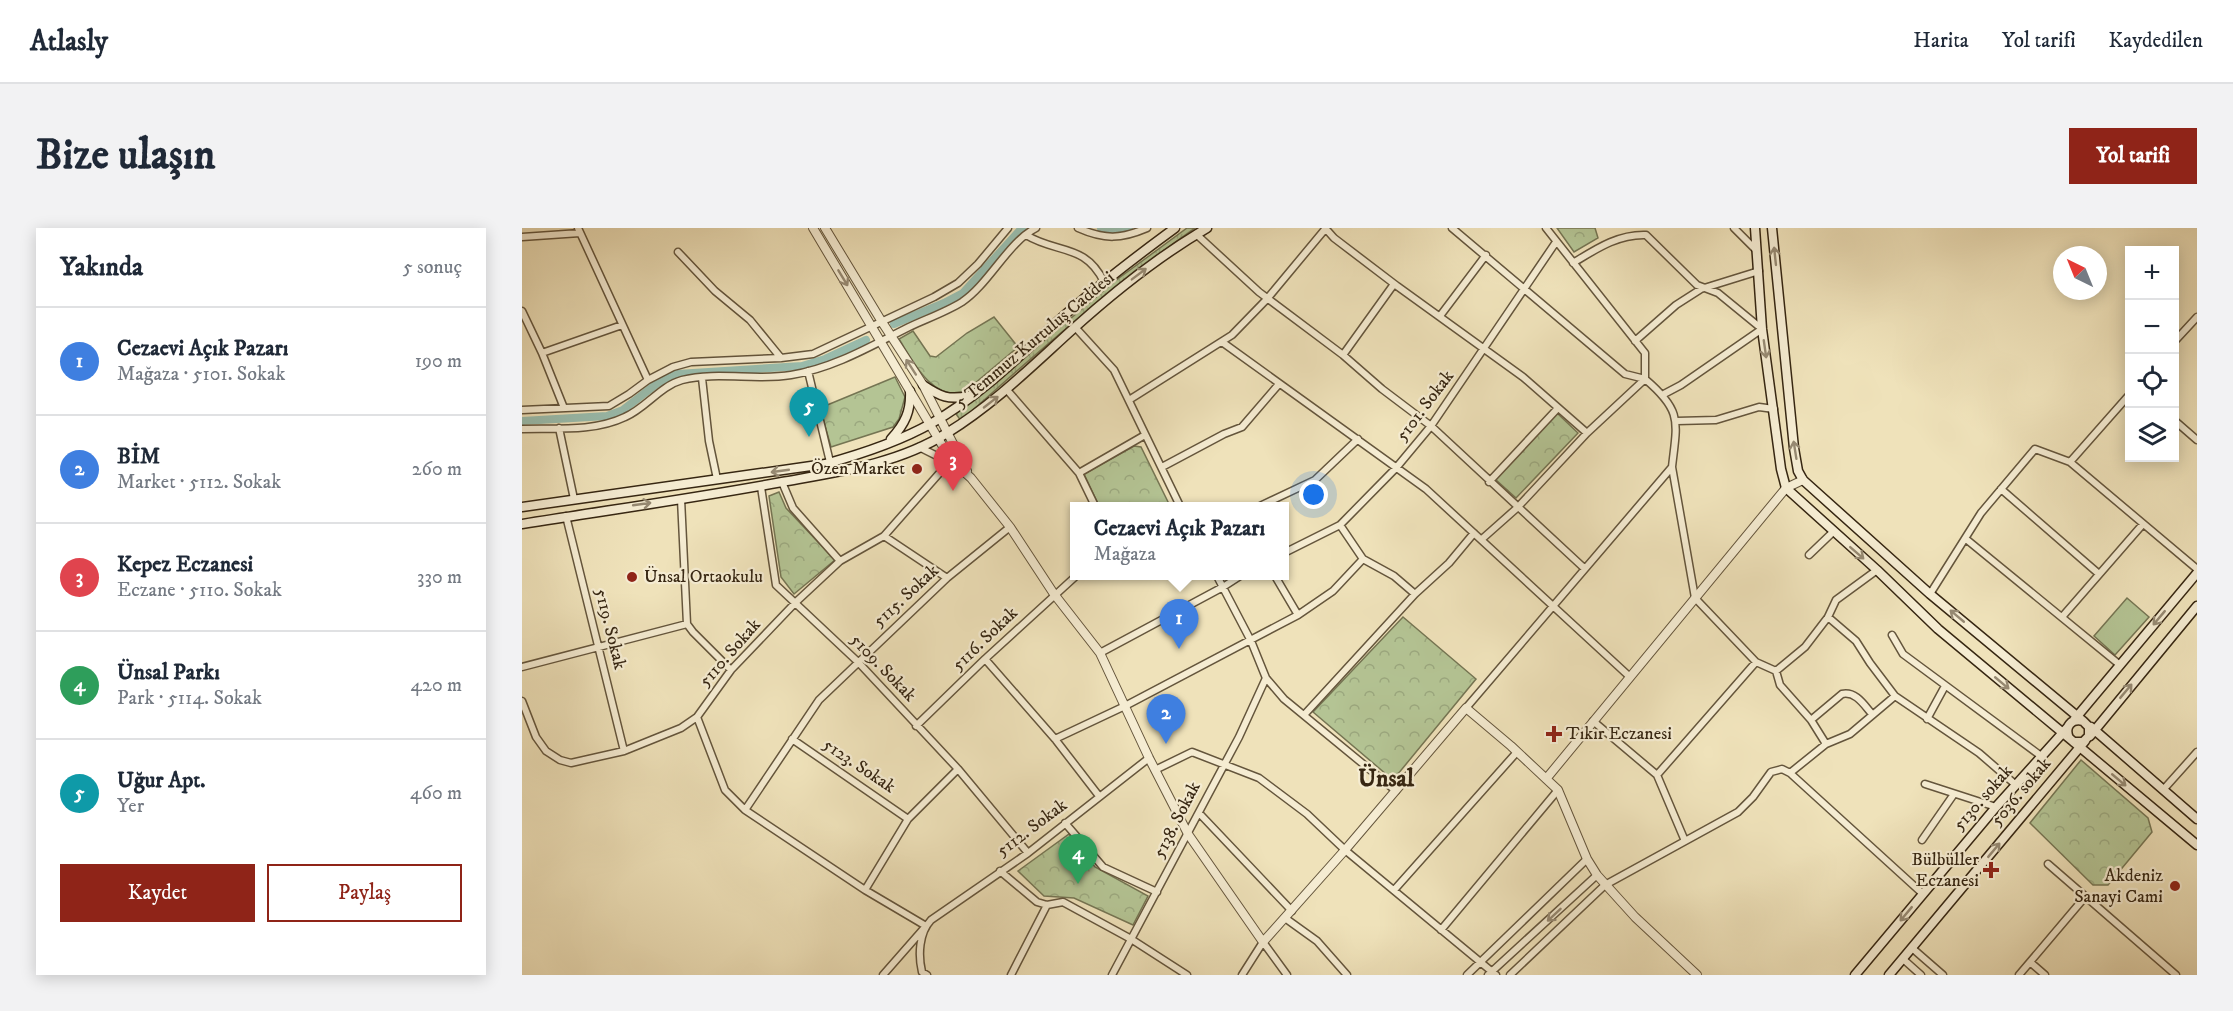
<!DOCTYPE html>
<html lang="tr">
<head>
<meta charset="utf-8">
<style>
	:root { --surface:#fff; --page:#f2f2f3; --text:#1f2937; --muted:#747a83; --line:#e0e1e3; --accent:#8f2418 }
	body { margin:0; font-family:"IM FELL DW Pica",serif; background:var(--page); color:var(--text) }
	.controls { position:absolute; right:18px; top:18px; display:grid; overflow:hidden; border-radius:0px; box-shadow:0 3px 15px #0003 }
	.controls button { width:54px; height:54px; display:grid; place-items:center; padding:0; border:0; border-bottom:2px solid var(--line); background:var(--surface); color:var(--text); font:30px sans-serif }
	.compass { position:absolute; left:1531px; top:18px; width:54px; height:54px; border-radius:50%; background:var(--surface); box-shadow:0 3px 15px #0003; rotate:317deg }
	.you { position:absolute; left:792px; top:267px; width:21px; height:21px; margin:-15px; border:4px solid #fff; border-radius:50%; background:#1a73e8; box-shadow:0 0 0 9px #1a73e833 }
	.badge { display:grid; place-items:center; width:39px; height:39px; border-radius:50%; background:var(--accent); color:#fff; font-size:20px; font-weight:700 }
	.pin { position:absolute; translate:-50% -50px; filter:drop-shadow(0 2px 3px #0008) }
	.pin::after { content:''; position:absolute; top:32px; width:21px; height:18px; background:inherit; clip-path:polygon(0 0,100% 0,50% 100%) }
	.popup { position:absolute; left:548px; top:274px; width:219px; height:78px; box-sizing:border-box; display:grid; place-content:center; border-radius:0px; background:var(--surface); filter:drop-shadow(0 2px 4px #0005); font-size:20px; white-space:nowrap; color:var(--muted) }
	.popup b { font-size:22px; color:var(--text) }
	.popup::after { content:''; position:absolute; left:50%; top:100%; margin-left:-12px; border:12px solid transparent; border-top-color:var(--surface) }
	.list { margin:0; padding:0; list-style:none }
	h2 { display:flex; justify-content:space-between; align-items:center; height:78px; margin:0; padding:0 24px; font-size:26px }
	h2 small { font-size:20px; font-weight:400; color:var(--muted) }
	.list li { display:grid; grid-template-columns:39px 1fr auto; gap:18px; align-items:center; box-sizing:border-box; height:108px; padding:0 24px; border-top:2px solid var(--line) }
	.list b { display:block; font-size:22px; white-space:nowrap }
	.list p { margin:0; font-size:20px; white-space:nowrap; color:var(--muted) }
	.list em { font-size:20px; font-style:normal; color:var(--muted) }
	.actions { display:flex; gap:12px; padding:18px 24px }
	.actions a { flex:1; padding:14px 0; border:2px solid var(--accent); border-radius:0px; text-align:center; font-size:21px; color:var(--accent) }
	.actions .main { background:var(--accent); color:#fff }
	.icon { flex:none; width:33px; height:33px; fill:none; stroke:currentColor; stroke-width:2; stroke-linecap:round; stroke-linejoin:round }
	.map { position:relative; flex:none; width:1675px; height:747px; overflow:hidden; border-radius:0px }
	header { display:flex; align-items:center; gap:36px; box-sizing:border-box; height:84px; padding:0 30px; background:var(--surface); border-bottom:2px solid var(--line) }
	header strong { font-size:28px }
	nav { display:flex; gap:33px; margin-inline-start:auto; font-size:21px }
	.intro { display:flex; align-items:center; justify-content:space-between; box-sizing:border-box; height:144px; padding:0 36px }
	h1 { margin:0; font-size:42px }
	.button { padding:15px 27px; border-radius:0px; background:var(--accent); color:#fff; font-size:21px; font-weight:700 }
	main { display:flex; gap:36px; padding:0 36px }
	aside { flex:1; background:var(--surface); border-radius:0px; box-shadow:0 3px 15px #0003 }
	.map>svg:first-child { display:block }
</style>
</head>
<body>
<header>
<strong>Atlasly</strong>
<nav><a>Harita</a><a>Yol tarifi</a><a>Kaydedilen</a></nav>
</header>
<div class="intro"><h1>Bize ulaşın</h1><a class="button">Yol tarifi</a></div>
<main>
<aside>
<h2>Yakında<small>5 sonuç</small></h2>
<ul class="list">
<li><span class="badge" style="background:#3f7fe0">1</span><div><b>Cezaevi Açık Pazarı</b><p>Mağaza · 5101. Sokak</p></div><em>190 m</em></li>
<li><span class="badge" style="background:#3f7fe0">2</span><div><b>BİM</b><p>Market · 5112. Sokak</p></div><em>260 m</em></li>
<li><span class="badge" style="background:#e0444e">3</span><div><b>Kepez Eczanesi</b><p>Eczane · 5110. Sokak</p></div><em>330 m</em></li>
<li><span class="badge" style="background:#2e9e5b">4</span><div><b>Ünsal Parkı</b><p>Park · 5114. Sokak</p></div><em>420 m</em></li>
<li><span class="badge" style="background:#0f9aa8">5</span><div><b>Uğur Apt.</b><p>Yer</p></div><em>460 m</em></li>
</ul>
<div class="actions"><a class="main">Kaydet</a><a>Paylaş</a></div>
</aside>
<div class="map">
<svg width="1675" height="747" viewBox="0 0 1675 747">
	<defs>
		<pattern id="grass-tufts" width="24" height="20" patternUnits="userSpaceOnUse" patternTransform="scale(1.5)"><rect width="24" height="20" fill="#b4c494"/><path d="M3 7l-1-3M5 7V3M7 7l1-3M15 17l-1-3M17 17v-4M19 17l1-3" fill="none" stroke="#9ba87f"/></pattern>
		<pattern id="park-crowns" width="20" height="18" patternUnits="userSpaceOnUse" patternTransform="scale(1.5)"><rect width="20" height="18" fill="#b4c494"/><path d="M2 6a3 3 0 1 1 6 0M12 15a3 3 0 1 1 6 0" fill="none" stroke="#9ba87f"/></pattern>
	</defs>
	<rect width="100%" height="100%" fill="#efe2ba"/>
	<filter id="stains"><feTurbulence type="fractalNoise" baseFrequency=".00333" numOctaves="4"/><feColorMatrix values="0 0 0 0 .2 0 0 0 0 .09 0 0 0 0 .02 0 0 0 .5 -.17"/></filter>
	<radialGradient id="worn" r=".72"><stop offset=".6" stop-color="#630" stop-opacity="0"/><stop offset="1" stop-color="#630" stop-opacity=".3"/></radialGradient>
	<!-- grass -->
	<path fill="url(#grass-tufts)" stroke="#757553" stroke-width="1.5" d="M665 0H673C590 59 514 125 439 193L434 186 597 50Z"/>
	<!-- park -->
	<path fill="url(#park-crowns)" stroke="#757553" stroke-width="1.5" d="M1035 0H1073L1076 10 1052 24Z
		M472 89 496 119 440 166C408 169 392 135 377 111L391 103 408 128 414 129 445 105Z
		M373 149 383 169 377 191 371 199 309 219 298 180Z
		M1035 185 1056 205 994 270 973 251Z
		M612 218 619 219 648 278H577L562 246Z
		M257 264 264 280 313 332 272 366 259 349 247 268Z
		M881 389 954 451 871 552 791 484Z
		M1559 532 1626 590 1630 604 1586 657H1571L1508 595Z
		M547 606 573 639 626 668 611 697 552 670 522 668 496 643Z"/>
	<!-- pitch -->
	<path fill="#b4c494" stroke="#757553" stroke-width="1.5" d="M1605 370 1627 389 1593 427 1572 408Z"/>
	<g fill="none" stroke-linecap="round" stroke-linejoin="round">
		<!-- canal -->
		<path stroke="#9abeaf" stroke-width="8" d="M579 0 586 3 607 0
			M372 96 422 75 441 65 500 0
			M0 193 85 188 101 182 133 157 155 146 280 138 303 131 344 112"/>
		<!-- minor casing -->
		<g stroke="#64553c" stroke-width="9">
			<path id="minor" d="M56 0 126 152
				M556 0C583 12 599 11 625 0
				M930 0 1103 146 1123 151
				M1212 0 1235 23
				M804 1 812 10 875 58 1001 149 1065 205
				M674 6 737 64 821 127 860 161 909 198 1062 340
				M504 7C535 26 563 15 582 54
				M0 9 58 5
				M156 24 193 63 228 92 259 130
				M1051 35C1074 21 1096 6 1124 7L1175 57 1196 65 1240 101 1159 157 1142 166
				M0 83 20 125 42 180
				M918 88 964 27
				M553 99 592 142 658 278
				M1113 113 1154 77 1179 61 1237 43
				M700 114 904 261 1108 449
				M1652 114 1675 89
				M20 125 100 97
				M821 127 872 56
				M286 143 308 234
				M180 150 187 213 195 251
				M485 162 557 245 573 278
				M607 172 710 107 745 71 804 0
				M0 182 87 178 107 166 126 152 151 139 169 134 259 130 291 126 412 69 436 55 456 36 486 0
				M1652 192 1675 212
				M1155 193 1194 192 1237 179 1252 181
				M37 200 52 271
				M0 201C33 200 72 204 103 189 124 180 138 158 160 152 195 143 234 153 269 147 312 140 349 118 387 99 404 91 424 84 440 74 467 56 487 13 514 0
				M1548 234 1608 166
				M640 239 702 206 720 199 757 156
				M1150 239 1173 370 1234 434 1254 443 1283 419 1306 389 1314 372 1355 342
				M557 245 623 207
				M260 254 271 280 318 333
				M967 254 1036 180
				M239 259 254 357 336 434 436 541 506 625
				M1479 261 1577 346
				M159 271 165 396 171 404 209 442
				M738 278 793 252 836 211
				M44 288 102 523
				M818 297 841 331 872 348 893 366
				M362 308 425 350
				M960 311 995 280 1065 205 1123 151
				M1444 311 1598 437
				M762 325 818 297 874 240 909 198 1034 14
				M1287 327 1311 304
				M695 348 729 413 744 450 762 471 874 563
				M753 348 776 387
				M1408 366 1459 285 1513 221 1548 234 1675 341
				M1306 389 1334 413 1348 435 1373 468 1457 525 1494 557
				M1540 389 1621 296
				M1370 407 1381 426 1519 528
				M578 425 701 359 718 348
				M463 431 533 511 577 568
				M0 439 165 396
				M1254 443 1258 457 1289 492 1304 516
				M0 473 14 509 24 523 38 532 49 535 102 523 159 500 175 489 209 442 274 374 318 333 362 308 429 232 415 228 397 219
				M944 480 1150 239C1155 194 1161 183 1123 151V125L1024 0
				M782 487 893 366 927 335 952 305
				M175 489 203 562 223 582 343 662 404 698 361 747
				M1405 491 1423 458
				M1289 492 1320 466C1334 463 1342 477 1350 486
				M1071 493 1135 547
				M394 498 463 431 554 348
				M270 511 386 591
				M533 511 603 478 776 387 811 363 841 331
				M633 542 670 524 737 550 785 586 823 622 974 747
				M1268 545 1304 516 1328 506 1373 468
				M1403 556 1474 579
				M1641 562 1675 524
				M223 582 297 472 425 350 488 299
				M677 585 770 683
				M543 595 581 639 635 664
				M1400 612 1432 566
				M1163 613 1135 547 1234 434
				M1526 636 1654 747
				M478 643 515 674 525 677 541 674 609 711 665 747
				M873 661 995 524
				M343 662 386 591 436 541
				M763 690 795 713 825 747
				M919 702 1036 562
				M1390 720 1421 747
				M1381 731 1399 747
				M1508 734 1523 747
				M405 747 400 744C396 727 397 705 409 692L506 625 627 530
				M489 747 525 677
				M590 747 717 509 744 450
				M720 747 741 714 765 747
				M945 747 1065 631
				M966 747 1075 647
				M988 747 1083 657 1216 584 1231 569 1249 544 1260 541 1268 545 1401 666
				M1497 747 1563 669"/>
		</g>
		<!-- tertiary casing -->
		<g stroke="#64553c" stroke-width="10">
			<path id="tertiary" d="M291 0 429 232 449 250 488 299 532 366 578 425 627 530 666 606 741 714 823 622 944 480 989 518 1036 562 1065 631 1075 647 1113 689 1175 747
				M303 0 360 94 401 157 445 243
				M1024 551 1264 260 1281 252"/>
		</g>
		<!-- secondary casing -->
		<g stroke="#362612" stroke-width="11">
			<path id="secondary" d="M1233 0 1240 101 1259 241 1264 260 1355 342 1416 401 1547 510
				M1250 0 1272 220 1276 243 1281 252 1408 366 1561 493
				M401 157C419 169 426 172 447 168
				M369 211C383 196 389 183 388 163
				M0 279 303 236C336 227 380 212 410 195 461 166 501 124 545 85 580 55 616 27 653 0
				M0 296C87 282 174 270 260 254 316 244 376 236 425 205 472 176 510 138 551 101 592 64 637 28 685 0
				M1552 492 1675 345
				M1569 499 1675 591
				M1568 508 1675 378
				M1552 514H1561L1567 508V499L1561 493C1549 490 1542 499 1547 510L1675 617
				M1333 747 1474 579 1546 499
				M1367 747 1563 513"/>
		</g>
		<!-- minor -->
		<use href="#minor" stroke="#f5ecd2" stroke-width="6"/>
		<!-- tertiary -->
		<use href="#tertiary" stroke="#f5ecd2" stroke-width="8"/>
		<!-- secondary -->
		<use href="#secondary" stroke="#f5ecd2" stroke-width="8"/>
	</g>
	<!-- one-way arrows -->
	<defs><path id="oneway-shaft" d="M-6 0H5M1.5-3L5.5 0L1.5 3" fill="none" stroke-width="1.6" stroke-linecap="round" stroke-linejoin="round" transform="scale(1.5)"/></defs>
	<g stroke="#968972">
		<use href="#oneway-shaft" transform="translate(1253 28) rotate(-96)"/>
		<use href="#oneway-shaft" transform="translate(617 46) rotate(-37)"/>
		<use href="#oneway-shaft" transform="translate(321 50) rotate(59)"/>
		<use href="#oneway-shaft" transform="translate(1243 121) rotate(82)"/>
		<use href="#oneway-shaft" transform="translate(389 139) rotate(-123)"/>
		<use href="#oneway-shaft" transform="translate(469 174) rotate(-38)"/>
		<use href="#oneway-shaft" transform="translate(1273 222) rotate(-99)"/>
		<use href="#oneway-shaft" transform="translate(258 243) rotate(172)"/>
		<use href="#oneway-shaft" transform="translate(120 276) rotate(-8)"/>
		<use href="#oneway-shaft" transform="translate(1335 325) rotate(41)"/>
		<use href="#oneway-shaft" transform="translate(1435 388) rotate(-140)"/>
		<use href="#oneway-shaft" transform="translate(1637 390) rotate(130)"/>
		<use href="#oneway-shaft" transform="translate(1480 455) rotate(40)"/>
		<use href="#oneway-shaft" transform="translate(1604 463) rotate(-50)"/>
		<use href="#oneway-shaft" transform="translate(1597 552) rotate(40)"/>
		<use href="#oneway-shaft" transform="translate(1472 622) rotate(-50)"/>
		<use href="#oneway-shaft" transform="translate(1384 686) rotate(130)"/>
		<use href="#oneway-shaft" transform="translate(1032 687) rotate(137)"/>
	</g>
	<!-- markers -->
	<g fill="#8f2418" stroke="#f5ecd2" stroke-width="2">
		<circle cx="395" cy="241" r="6"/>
		<circle cx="110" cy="349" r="6"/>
		<path d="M1029 497h6v6h6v6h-6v6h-6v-6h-6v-6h6z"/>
		<path d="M1466 633h6v6h6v6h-6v6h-6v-6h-6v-6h6z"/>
		<circle cx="1653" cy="658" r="6"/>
	</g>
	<g text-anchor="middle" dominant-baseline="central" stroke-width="4.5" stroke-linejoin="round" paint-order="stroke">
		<!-- street labels -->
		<g font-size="18" fill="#362612" stroke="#f5ecd2">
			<text transform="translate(513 112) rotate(-40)">5 Temmuz Kurtuluş Caddesi</text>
			<text transform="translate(903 178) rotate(-53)">5101. Sokak</text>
			<text transform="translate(384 368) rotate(-43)">5115. Sokak</text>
			<text transform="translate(88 401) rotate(76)">5119. Sokak</text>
			<text transform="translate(463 411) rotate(-44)">5116. Sokak</text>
			<text transform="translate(208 425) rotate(-49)">5110. Sokak</text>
			<text transform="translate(361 440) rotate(46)">5109. Sokak</text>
			<text transform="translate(337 538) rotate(34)">5123. Sokak</text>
			<text transform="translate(1499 564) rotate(-50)">5036. sokak</text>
			<text transform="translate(1461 570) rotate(-49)">5130. sokak</text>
			<text transform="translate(655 592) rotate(-63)">5138. Sokak</text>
			<text transform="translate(510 600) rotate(-37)">5112. Sokak</text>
		</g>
		<!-- poi labels -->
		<g font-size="18" fill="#362612" stroke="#f5ecd2" text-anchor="end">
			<text x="383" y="241">Özen Market</text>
			<text x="122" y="349" text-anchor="start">Ünsal Ortaokulu</text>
			<text x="1044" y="506" text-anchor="start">Tıkır Eczanesi</text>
			<text x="1457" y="632">Bülbüller<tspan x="1457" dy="21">Eczanesi</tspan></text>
			<text x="1641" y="648">Akdeniz<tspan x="1641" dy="21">Sanayi Cami</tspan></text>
		</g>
		<!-- district labels -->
		<g font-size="24" font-weight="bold" fill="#362612" stroke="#f5ecd2">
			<text x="864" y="551">Ünsal</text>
		</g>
	</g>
	<rect width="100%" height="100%" filter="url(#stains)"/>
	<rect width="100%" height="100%" fill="url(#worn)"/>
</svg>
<div class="controls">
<button>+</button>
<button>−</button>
<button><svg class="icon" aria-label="locate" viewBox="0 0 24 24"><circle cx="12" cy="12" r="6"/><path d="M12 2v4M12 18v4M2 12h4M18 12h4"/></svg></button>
<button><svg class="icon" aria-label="layers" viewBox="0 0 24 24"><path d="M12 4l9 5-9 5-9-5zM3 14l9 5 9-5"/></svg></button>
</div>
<svg class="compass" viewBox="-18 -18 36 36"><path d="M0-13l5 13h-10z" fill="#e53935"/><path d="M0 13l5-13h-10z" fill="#747a83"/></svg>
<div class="you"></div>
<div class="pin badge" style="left:657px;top:421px;background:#3f7fe0">1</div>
<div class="popup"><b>Cezaevi Açık Pazarı</b>Mağaza</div>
<div class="pin badge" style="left:644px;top:516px;background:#3f7fe0">2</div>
<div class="pin badge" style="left:431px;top:263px;background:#e0444e">3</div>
<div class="pin badge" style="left:556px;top:656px;background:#2e9e5b">4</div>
<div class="pin badge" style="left:287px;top:209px;background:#0f9aa8">5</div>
</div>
</main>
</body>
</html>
